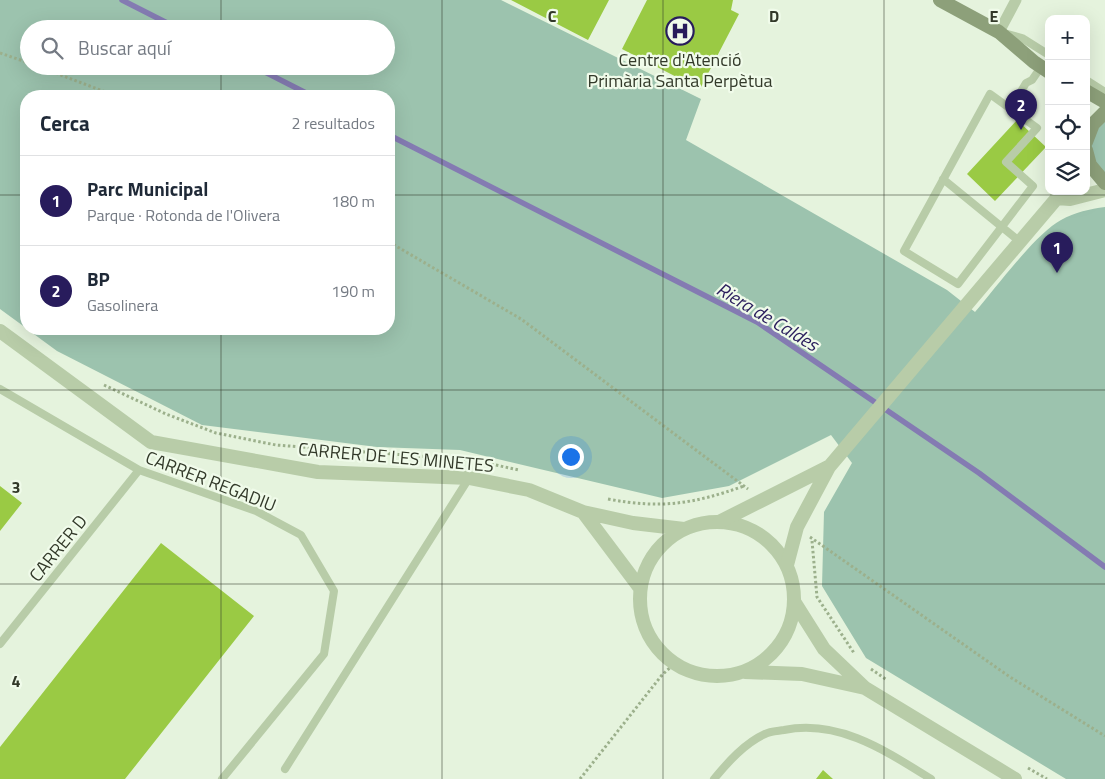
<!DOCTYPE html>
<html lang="es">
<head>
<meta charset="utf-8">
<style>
	:root { --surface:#fff; --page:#f6f6f7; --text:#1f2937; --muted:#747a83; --line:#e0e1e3; --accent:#281c5c }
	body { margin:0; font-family:"Titillium Web",sans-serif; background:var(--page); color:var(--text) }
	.controls { position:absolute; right:15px; top:15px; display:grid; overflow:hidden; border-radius:10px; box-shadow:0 5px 20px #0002 }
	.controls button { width:45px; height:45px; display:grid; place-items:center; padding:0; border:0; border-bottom:1px solid var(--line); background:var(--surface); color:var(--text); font:25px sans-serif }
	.you { position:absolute; left:570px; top:456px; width:18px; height:18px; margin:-12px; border:4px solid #fff; border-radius:50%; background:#1a73e8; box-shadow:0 0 0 8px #1a73e833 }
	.badge { display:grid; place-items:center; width:32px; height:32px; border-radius:50%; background:var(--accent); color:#fff; font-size:16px; font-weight:700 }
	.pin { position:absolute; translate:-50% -41px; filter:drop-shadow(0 1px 2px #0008) }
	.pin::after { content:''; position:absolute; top:26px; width:18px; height:15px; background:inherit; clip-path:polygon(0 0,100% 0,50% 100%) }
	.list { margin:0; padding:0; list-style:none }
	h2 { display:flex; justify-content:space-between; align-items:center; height:65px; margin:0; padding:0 20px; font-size:21px }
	h2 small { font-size:16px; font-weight:400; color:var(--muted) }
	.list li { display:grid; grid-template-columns:32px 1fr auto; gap:15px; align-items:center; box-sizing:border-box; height:90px; padding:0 20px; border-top:1px solid var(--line) }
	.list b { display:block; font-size:19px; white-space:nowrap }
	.list p { margin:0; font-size:16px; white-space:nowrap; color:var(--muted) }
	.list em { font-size:16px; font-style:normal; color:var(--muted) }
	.icon { flex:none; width:28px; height:28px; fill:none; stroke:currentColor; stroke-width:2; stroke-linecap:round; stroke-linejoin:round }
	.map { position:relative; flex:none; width:1105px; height:779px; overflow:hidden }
	.search { position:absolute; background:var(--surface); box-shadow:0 5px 20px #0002; left:20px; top:20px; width:375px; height:55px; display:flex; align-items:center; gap:12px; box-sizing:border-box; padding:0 18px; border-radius:28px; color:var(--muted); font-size:19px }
	.panel { position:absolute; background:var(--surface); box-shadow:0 5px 20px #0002; left:20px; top:90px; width:375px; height:245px; border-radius:20px }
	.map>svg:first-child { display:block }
</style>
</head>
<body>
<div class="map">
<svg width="1105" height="779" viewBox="0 0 1105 779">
	<rect width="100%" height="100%" fill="#e5f3dd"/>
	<!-- green -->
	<path fill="#9cc3ae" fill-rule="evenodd" d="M0 0H501L701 99 686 140 947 290 975 312C996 288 1035 234 1061 220 1075 212 1090 209 1105 207V779H1066L866 658 822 586 824 512 852 463 831 435 729 486 662 498 460 450 377 447 202 425 57 351 27 329H389V96H26V328L0 309ZM29 29H386V66H29Z
		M1105 112V183L1086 150Z"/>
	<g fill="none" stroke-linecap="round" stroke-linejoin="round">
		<!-- stream -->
		<path stroke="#847bb2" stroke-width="5.5" d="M122 0 179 29
			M253 66 312 96
			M389 135 757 322 979 473 1105 567"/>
	</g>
	<!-- building -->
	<path fill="#9aca44" d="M511 0H609L588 40Z
		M647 0H733L731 10 739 14 700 89 622 49Z
		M1017 120 1046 147 995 201 967 174Z
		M0 486 22 503 0 531Z
		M161 543 254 616 125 779H0V747Z
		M823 770 833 779H816Z"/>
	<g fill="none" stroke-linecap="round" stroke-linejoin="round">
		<!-- path -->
		<path stroke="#9cb08c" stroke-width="3" stroke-dasharray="2.5 2.5" stroke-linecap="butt" d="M0 53 29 63
			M37 66 116 96
			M389 242 521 319 748 489
			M104 385 166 414 216 433 276 445 470 460
			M491 464 519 470
			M608 499C661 509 693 504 744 486
			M810 537 1010 677 1105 736
			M812 541 817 597 854 653
			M871 669 887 680
			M1028 768 1047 779
			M580 779 662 675 674 664"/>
		<!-- service -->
		<path stroke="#b8cca8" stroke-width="8" d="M1004 33 1022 38 1049 55
			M1086 80 1105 92
			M990 94 1037 128 1006 162 1033 186 958 284 904 251Z
			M1011 108 1026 83 1032 80 1041 67
			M943 179 1019 241
			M0 389 139 470 256 511 301 535 334 591 324 654 222 779
			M0 644 139 470
			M285 769 469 478
			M714 779C728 762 745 743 765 734 770 731 778 731 784 730 839 719 886 751 931 779"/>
		<!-- pedestrian -->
		<path stroke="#b8cca8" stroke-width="11" d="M999 32 1016 0"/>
		<!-- minor -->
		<path stroke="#b8cca8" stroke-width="14" d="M0 331 151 442 318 472 469 478 529 490 583 512 633 523 684 529
			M583 512 640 588
			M640 599a77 77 0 1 1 154 0a77 77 0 1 1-154 0Z
			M795 603 824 649 865 688 1015 779
			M745 672 802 674 865 688"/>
		<!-- tertiary -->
		<path stroke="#b8cca8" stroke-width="14" d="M1057 198 1070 199 1105 190
			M719 522 828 467
			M787 565 797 527 829 467 1057 198 1058 191"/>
		<!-- secondary -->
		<path stroke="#8da07a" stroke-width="14" d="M940 0 999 32 1034 62 1049 72
			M1086 91 1105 102
			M1086 142 1093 124 1105 112
			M1086 150 1090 165 1105 183"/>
	</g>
	<!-- grid -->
	<path fill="none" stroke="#323929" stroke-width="1" stroke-opacity="0.55" d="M221 0V29M442 0V779M663 0V779M884 0V779M221 66V96M0 195H26M389 195H1105M221 329V779M0 390H1105M0 584H1105"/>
	<!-- icons -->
	<defs>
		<g id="hospital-ring" transform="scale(1.4375)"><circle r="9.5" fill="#f0fbea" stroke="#281c5c" stroke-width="1.5"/><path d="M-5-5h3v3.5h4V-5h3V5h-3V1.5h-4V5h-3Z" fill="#281c5c"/></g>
	</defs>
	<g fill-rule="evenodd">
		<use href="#hospital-ring" x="680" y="31"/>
	</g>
	<g text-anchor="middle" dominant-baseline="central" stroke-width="4.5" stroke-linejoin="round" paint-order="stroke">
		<!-- poi labels -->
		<g font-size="18" fill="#323929" stroke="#f0fbea">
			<text x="680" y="59">Centre d'Atenció<tspan x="680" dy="21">Primària Santa Perpètua</tspan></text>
		</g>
		<!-- street labels -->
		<g font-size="18" fill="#323929" stroke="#f0fbea">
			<text transform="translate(396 457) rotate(5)">CARRER DE LES MINETES</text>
			<text transform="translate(211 481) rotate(21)">CARRER REGADIU</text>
			<text transform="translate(58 548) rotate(-51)">CARRER D</text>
		</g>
		<!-- water labels -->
		<g font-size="19" font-style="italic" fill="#281c5c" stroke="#f0fbea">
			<text transform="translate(768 316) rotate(31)">Riera de Caldes</text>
		</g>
	</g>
	<g font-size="16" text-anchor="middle" font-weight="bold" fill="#323929" stroke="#f0fbea" stroke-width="4.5" stroke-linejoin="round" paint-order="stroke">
		<text x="552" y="22">C</text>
		<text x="774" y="22">D</text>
		<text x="994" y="22">E</text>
		<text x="16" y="493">3</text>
		<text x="16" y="687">4</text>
	</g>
</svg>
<div class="controls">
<button>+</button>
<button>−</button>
<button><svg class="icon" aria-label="locate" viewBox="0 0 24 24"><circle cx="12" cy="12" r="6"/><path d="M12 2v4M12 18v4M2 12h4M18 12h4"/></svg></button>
<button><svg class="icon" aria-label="layers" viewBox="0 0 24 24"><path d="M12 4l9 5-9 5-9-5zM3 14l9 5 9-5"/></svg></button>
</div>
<div class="you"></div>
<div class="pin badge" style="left:1057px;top:273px">1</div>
<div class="pin badge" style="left:1021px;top:130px">2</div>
<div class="search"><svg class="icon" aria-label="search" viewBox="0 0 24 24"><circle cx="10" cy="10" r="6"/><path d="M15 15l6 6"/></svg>Buscar aquí</div>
<section class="panel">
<h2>Cerca<small>2 resultados</small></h2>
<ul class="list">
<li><span class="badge">1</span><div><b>Parc Municipal</b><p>Parque · Rotonda de l'Olivera</p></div><em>180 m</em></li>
<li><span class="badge">2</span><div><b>BP</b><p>Gasolinera</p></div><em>190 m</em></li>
</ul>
</section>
</div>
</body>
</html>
